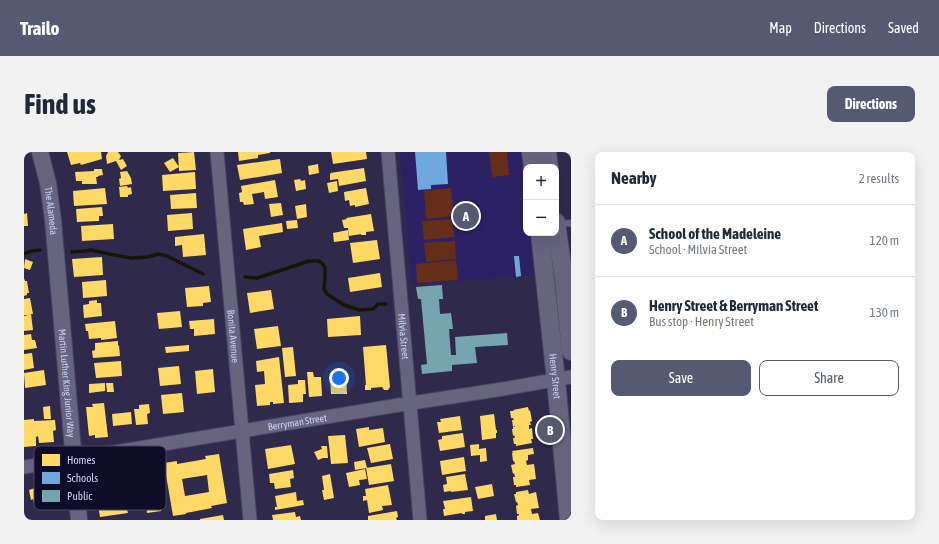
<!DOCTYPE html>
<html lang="en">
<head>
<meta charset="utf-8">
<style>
	:root { --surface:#fff; --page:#f2f2f3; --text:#1f2937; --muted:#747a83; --line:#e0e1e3; --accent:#555a72 }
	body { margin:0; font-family:"Asap Condensed",sans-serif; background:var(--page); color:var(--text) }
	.controls { position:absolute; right:12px; top:12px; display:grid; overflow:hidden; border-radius:8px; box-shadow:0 4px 16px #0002 }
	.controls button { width:36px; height:36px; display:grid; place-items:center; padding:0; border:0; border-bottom:1px solid var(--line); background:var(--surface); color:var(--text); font:20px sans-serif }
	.you { position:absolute; left:315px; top:226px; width:14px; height:14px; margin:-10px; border:3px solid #fff; border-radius:50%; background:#1a73e8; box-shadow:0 0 0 6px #1a73e833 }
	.badge { display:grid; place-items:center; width:26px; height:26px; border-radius:50%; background:var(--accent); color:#fff; font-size:13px; font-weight:700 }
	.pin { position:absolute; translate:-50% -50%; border:2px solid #fff; box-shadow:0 1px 4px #0006 }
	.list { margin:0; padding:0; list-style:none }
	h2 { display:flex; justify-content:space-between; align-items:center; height:52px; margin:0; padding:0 16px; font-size:17px }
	h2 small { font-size:13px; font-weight:400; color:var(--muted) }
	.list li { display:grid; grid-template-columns:26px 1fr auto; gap:12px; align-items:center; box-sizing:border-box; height:72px; padding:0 16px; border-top:1px solid var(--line) }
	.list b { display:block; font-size:15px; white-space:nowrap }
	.list p { margin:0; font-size:13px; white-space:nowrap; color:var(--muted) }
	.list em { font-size:13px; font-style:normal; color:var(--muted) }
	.actions { display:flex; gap:8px; padding:12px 16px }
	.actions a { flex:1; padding:9px 0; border:1px solid var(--accent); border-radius:8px; text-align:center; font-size:14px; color:var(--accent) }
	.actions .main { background:var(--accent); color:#fff }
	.map { position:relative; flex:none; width:547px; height:368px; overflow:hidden; border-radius:8px }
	header { display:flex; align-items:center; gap:24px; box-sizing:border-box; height:56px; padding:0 20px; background:var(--accent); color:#fff }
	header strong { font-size:19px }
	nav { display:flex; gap:22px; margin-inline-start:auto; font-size:14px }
	.intro { display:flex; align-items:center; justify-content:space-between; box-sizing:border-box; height:96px; padding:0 24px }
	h1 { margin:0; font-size:28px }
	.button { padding:10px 18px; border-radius:8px; background:var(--accent); color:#fff; font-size:14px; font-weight:700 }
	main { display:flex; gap:24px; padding:0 24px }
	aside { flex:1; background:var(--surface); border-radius:8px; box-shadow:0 4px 16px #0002 }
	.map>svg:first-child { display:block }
</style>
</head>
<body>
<header>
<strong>Trailo</strong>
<nav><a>Map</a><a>Directions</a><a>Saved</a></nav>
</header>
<div class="intro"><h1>Find us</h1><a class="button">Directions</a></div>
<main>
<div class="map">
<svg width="547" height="368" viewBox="0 0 547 368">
	<rect width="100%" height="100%" fill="#2f294c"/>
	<!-- built -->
	<path fill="#2c2164" d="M376 0H497L502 46V81H506L510 123 388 133Z"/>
	<!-- green -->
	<path fill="#652e19" d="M465 0H483L485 23 468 25Z
		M427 36 430 64 402 67 400 39Z
		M429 67 430 85 400 88 398 69Z
		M431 89 432 107 402 110 400 91Z
		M432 108 434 128 393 131 392 112Z"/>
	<!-- homes -->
	<path fill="#ffd966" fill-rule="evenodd" d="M43 0H77L78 7 57 13 56 11 47 13Z
		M84 0H94L97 4 95 8 99 7 103 14 97 18 92 9 83 12 82 4Z
		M170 0 172 18 155 19 154 1Z
		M214 0H246V1L234 3V6L215 9Z
		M307 0H342L343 7 309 12Z
		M149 6 155 15 146 20 140 11Z
		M256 7 258 21 216 28 213 13Z
		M294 12 295 21 285 23 284 14Z
		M340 16 342 29 315 34 314 27 307 28H306V22H307L306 21Z
		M70 17H78L79 23 74 24V25H72L73 32H58V29H52L51 20 70 19Z
		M103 19 107 26 108 32 96 34 95 27 97 26 96 20Z
		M171 20 172 37 139 39 138 23Z
		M276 27 277 29 281 28 282 37 272 39 270 28Z
		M251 28 254 45 241 47 240 40 228 42 230 52 220 53 219 50H216L215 41 218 40 217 34Z
		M313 29 314 39 305 41 303 31Z
		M103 34 104 36 107 35 108 42 104 43V45H96L95 35Z
		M81 36 83 52 50 54 49 39Z
		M342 36 345 52 331 55V53L326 54 325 48 321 49 320 40Z
		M172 41 173 56 147 57 146 43Z
		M257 51 259 63 247 65 245 52Z
		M282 52 283 65 273 67 271 54Z
		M78 55 79 64H75V69L53 70 52 57Z
		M3 61 4 74H0V62Z
		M168 61 169 77 144 79 143 63Z
		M347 62 350 79 342 80V83H337V82L325 84 324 76H320L318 68 323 67 322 66Z
		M273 68 274 76 263 77 262 69Z
		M258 71 259 80 235 84 237 95 222 98 219 77Z
		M89 72 90 87 58 89 57 74Z
		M324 78 325 88 310 90 309 81Z
		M180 82 182 103 159 105 158 93 151 94V85Z
		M353 88 356 107 329 111 326 91Z
		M78 105 79 123 50 125 48 107Z
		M1 107 9 110 6 118 0 116Z
		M356 121 358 135 326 140 324 126Z
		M0 126 1 129H3L5 141H3V143L0 144Z
		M82 128 83 144 59 146 58 130Z
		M185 134 187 150 179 151V154L163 155 161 136Z
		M247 138 250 157 226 161 223 141Z
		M6 146 9 162H7L9 178 0 179V164L4 163H0V147Z
		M73 148V151H77L78 164 60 166 59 153 65 152V149Z
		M156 159 158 175 135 177 133 161Z
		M336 164 337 183 304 185 303 167Z
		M190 167 191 182 170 184V177H166L165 169Z
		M91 169 93 186 77 188V186L65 187 64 179H62L61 172Z
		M254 174 257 194 233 197 230 177Z
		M7 182 8 188H11L13 196 0 198V183Z
		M94 189V194L95 193 96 204 69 206 68 199 71 198V191Z
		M165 193V199L142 201 141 195Z
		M362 193 366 235 364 238H360L358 235 347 236V238H341V233H342L339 195Z
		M269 195 272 224 261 225 258 196Z
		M8 201 10 216 0 218V202Z
		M255 205 260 251 249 252V250H246V253L233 254 231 233 241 232 240 219 233 220 232 209Z
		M97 209 98 224 72 226 70 211Z
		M155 214 157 232 136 234 134 216Z
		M189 217 191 240 173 242 171 219Z
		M20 218 22 233 1 236 0 221Z
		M283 220H289L290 225H297L298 244 285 245Z
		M322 222 323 242H307L306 223Z
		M274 228H281L282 242H279V250L265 251 264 233 274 232Z
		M81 231V239L65 241V232Z
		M82 231H89L90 240H83Z
		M158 241 160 260 139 262 137 243Z
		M80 251 84 285 71 286V283L65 284 62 255H69L68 252Z
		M125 252 126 261 123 262 124 272 112 273 110 257H115V253Z
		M26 254 27 267H20L19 255Z
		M504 255 505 259 506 258 508 269 506 270 507 273H505V277L508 276 509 287H507L508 291 492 294V292H490L489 286H491L490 283 489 284 488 277H489V275H491V274L489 275 488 268H490L489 266H487L486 259H490L489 258Z
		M107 260 108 272 89 274 88 262Z
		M470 262 472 278H473V281H472V286L458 288 456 264Z
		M436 264 438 278 415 281 413 270H417L416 267Z
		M10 267V269L31 268 32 278 29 279 30 290 15 291 14 284 12 285V294L0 295V268Z
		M345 275V278L359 276 361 290 335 295 332 277Z
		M439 281 441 295 416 299 414 288 418 287V284Z
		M321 283 324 311 307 312 304 284Z
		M366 292 369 307 347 311 343 296Z
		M455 292V297L462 296 463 309 456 310V303L447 304 446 293Z
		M267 293 271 312 244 317 241 297Z
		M297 294H303L304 306H299L294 308 290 300 298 297Z
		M509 296 510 302 504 303V308L502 309 503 313 510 312 512 327 505 328 506 333 492 335V333H490L489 325H491L490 321 489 322 487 313 491 312 490 309H489L488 301H489L488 299Z
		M195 302 203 351 187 354 188 356 162 361V362L149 364 140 311 153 309V312L182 307 181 304ZM183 323 185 340 161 344 158 327Z
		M440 305 442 319 418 323 416 309Z
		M341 308 343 316 331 318 330 310Z
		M367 312 370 329 345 333 342 316Z
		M341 317 343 327 335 328 336 333 325 335 322 321Z
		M269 318 270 326 266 327 267 335 251 337 250 331H246L245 322Z
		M132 321 137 359 123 361 120 335 110 336 109 327 119 325 118 323Z
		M306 322 310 346 300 348 298 338H300L298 324Z
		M441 322 444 338 427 340V339L420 340 419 333 423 332 422 325Z
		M24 329 25 334 28 333 31 353 11 356 9 347 7 348 5 338 11 336V331Z
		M468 332 470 344 454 347 451 335Z
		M364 333 368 353 358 354 359 358 345 361 343 348 339 349V344H342L341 337Z
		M504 338 505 342 512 340 515 356 507 357 508 362 514 361 516 368H493V364L495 363V362H493L492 354 494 353 493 350H492L490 342H492V340Z
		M272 340 273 349 279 348 280 353 251 358V355H253L251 344Z
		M100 343 102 349 95 350 96 355 102 354 104 361 76 365 73 347Z
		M447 345 449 359 441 360V362H438V361L420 364 419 357H421L419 349Z
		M373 359 374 365 372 366 373 368H344V364Z
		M271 360 272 365 276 364 277 368H249L248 363Z
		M472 362 473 368H461V364Z
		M199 363 200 368H176V367Z"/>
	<!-- schools -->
	<path fill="#6fa8dc" d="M391 0H422L424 32 407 33V37L394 38Z
		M490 104H495L497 124 492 125Z"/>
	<!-- public -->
	<path fill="#76a5af" d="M418 133 419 147H415L416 162 427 161 429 177H425L427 203H432L431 185 483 181 484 193 451 195 453 211 428 213V219L398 222 397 213 403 212 397 147H394L392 135Z"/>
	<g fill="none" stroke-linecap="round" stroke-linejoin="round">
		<!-- stream -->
		<path stroke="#171407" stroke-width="3.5" d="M48 100 61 99 67 98 80 101 107 106 124 105 134 102 143 104 179 122
			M0 102 7 99 16 98
			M221 125 233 126 264 116 285 109H295L299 112 301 116V126L300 137 303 142 320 153 335 158 349 157 354 152H362"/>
		<!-- service casing -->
		<g stroke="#494463" stroke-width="8">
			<path id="service" d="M535 72 547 71"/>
		</g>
		<!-- minor casing -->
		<g stroke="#494463" stroke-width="15">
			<g id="minor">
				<path id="s1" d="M193 0 226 368"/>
				<path id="s2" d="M364 0 396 368"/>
				<path id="s3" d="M0 315 375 253 479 237 547 225"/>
			</g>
		</g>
		<!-- tertiary casing -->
		<g stroke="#494463" stroke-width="18">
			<g id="tertiary">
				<path id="s4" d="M16 0 24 31 29 68 55 368"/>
			</g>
		</g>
		<!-- secondary casing -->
		<g stroke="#494463" stroke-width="20">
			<g id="secondary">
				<path d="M507 0 509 15"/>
				<path d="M523 0 525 15"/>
				<path d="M532 70 540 128 547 199"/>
				<path id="s5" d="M516 81 532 228 545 368"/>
			</g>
		</g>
		<!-- service -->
		<use href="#service" stroke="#66647f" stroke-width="6"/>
		<!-- minor -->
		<use href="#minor" stroke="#66647f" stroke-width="13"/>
		<!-- tertiary -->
		<use href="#tertiary" stroke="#66647f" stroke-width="16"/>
		<!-- secondary -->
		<use href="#secondary" stroke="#66647f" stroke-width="18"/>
	</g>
	<g text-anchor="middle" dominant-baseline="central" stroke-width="4" stroke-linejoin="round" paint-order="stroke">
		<!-- street labels -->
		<g font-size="10" fill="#ced0f7" stroke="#0f0c28">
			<text stroke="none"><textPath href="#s4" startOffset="60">The Alameda</textPath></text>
			<text stroke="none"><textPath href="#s1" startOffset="185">Bonita Avenue</textPath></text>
			<text stroke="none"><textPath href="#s2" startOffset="185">Milvia Street</textPath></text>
			<text stroke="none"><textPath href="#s5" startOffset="144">Henry Street</textPath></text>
			<text stroke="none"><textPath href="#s4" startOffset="233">Martin Luther King Junior Way</textPath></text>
			<text stroke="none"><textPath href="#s3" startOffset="277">Berryman Street</textPath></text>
		</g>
	</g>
	<!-- legend -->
	<rect x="10" y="294" width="132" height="64" rx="6" fill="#0f0c28" stroke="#484766" stroke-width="1"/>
	<rect x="18" y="302" width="18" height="12" fill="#ffd966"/>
	<rect x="18" y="320" width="18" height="12" fill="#6fa8dc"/>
	<rect x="18" y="338" width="18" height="12" fill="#76a5af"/>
	<g font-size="11" fill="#ced0f7">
		<text x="43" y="312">Homes</text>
		<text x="43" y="330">Schools</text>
		<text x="43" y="348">Public</text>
	</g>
</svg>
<div class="controls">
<button>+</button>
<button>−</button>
</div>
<div class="you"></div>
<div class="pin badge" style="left:442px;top:64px">A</div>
<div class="pin badge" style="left:526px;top:278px">B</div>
</div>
<aside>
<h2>Nearby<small>2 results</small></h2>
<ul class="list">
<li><span class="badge">A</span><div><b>School of the Madeleine</b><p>School · Milvia Street</p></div><em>120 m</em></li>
<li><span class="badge">B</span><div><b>Henry Street &amp; Berryman Street</b><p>Bus stop · Henry Street</p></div><em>130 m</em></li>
</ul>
<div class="actions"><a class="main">Save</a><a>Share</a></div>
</aside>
</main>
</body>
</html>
